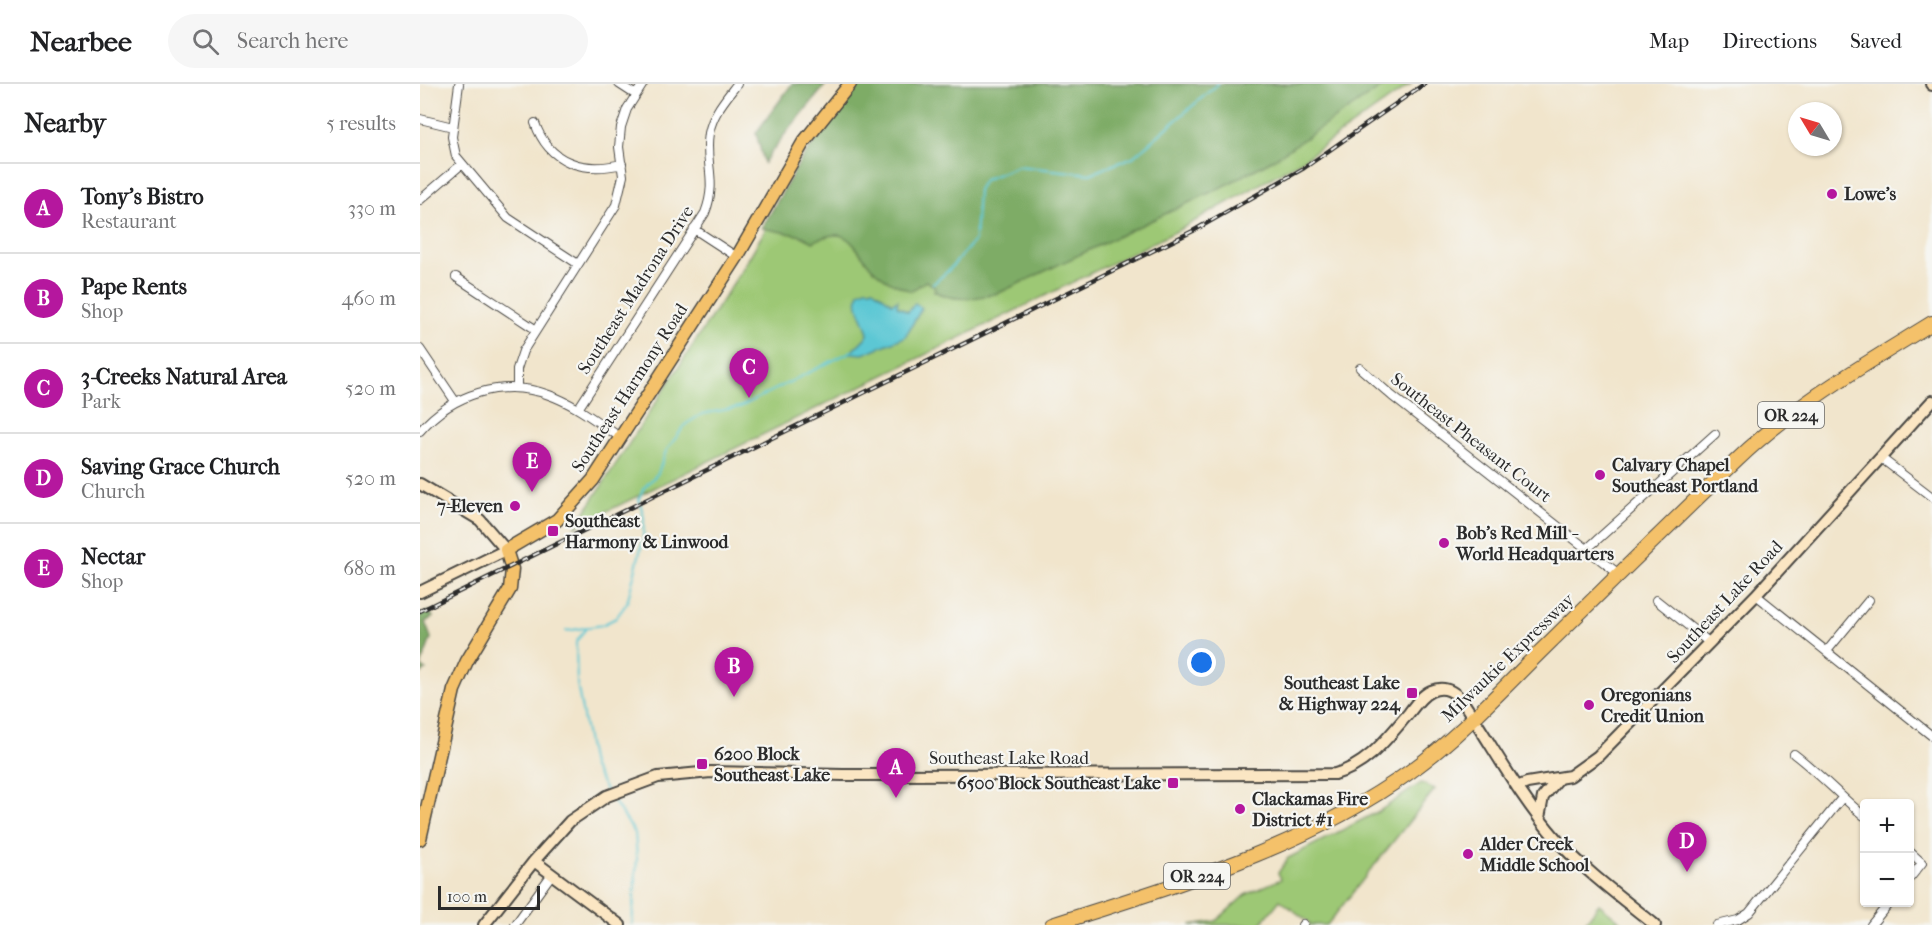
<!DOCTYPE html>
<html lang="en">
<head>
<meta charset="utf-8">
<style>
	:root { --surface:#fff; --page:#f6f6f6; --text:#202124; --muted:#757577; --line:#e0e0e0; --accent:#b5179e }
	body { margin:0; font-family:"IM FELL French Canon",serif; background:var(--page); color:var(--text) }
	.controls { position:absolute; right:18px; bottom:18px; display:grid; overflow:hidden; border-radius:6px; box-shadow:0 2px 4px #0004 }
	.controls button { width:54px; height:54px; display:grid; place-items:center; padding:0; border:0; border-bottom:2px solid var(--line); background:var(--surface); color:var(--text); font:30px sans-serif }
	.compass { position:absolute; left:1368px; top:18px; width:54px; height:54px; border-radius:50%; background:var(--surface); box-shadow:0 2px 4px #0004; rotate:308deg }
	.scale { position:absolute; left:18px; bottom:15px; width:102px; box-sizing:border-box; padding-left:6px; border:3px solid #2b2b2b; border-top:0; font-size:16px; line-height:21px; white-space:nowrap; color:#2b2b2b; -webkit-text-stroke:4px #f6f6f2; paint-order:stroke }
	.you { position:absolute; left:782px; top:579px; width:21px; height:21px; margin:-15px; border:4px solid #fff; border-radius:50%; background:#1a73e8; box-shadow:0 0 0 9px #1a73e833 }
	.badge { display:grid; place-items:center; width:39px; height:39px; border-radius:50%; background:var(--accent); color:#fff; font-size:20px; font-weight:700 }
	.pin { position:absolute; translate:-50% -50px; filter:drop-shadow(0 2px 3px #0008) }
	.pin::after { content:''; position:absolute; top:32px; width:21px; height:18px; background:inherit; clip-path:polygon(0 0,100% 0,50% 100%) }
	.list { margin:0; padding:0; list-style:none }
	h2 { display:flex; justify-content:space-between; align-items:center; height:78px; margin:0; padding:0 24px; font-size:26px }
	h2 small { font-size:20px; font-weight:400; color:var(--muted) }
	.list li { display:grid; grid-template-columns:39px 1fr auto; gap:18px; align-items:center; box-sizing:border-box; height:90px; padding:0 24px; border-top:2px solid var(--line) }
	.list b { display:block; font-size:22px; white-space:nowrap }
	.list p { margin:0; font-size:20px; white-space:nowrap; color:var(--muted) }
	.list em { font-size:20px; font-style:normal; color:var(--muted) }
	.icon { flex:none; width:33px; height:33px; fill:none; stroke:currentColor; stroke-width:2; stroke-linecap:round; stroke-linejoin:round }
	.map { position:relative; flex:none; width:1512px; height:841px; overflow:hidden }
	header { display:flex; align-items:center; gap:36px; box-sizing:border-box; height:84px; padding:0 30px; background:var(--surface); border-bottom:2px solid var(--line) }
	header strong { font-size:28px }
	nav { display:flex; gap:33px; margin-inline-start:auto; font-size:21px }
	.search { width:420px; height:54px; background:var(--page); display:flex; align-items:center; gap:15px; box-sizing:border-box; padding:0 21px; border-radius:33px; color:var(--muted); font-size:22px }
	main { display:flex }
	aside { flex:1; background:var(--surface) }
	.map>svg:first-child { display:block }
</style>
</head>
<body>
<header>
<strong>Nearbee</strong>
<div class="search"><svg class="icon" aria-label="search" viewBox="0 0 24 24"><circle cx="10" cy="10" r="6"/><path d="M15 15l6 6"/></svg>Search here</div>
<nav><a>Map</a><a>Directions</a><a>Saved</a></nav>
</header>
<main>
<aside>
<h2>Nearby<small>5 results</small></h2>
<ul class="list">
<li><span class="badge">A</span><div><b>Tony's Bistro</b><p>Restaurant</p></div><em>330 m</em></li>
<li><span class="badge">B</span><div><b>Pape Rents</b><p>Shop</p></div><em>460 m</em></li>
<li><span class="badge">C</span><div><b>3-Creeks Natural Area</b><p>Park</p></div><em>520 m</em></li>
<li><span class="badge">D</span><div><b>Saving Grace Church</b><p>Church</p></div><em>520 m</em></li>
<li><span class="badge">E</span><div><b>Nectar</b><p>Shop</p></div><em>680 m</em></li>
</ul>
</aside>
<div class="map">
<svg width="1512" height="841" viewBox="0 0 1512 841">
	<rect width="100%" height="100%" fill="#f6f6f2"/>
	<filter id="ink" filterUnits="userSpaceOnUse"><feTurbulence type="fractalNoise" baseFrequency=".0167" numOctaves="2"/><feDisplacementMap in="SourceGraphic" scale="12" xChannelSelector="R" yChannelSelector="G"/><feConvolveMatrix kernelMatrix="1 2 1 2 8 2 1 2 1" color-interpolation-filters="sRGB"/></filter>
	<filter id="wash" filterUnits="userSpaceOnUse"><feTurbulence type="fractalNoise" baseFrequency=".008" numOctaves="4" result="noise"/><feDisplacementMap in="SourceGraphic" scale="24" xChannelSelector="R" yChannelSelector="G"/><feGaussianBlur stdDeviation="1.35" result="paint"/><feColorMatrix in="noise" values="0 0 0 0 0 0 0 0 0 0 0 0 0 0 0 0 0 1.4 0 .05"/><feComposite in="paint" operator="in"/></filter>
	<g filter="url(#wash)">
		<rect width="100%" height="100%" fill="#f1e5cc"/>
		<!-- green -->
		<path fill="#9dc875" stroke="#647a50" stroke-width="1.5" d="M445 0H991L881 77 759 146 155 443 323 184 381 84Z
			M1001 699 1015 705 907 841H888L890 839 860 816 840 841H770L796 837 825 811 861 795 858 789 868 774 959 727Z
			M1179 820 1205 841H1163Z"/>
		<!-- forest -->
		<path fill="#7eac66" stroke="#546c48" stroke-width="1.5" d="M372 0H406C386 27 362 50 344 79L336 49Z
			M440 0H966L854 75 806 101 579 209C557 214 535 219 514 207L515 203 506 197 491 207C477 202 461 194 451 183 431 159 427 140 393 158L382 152 342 144 381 76Z
			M9 527 13 533 5 538 11 554 1 582 6 586 0 590V531Z"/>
		<!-- water -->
		<path fill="#5bc7d4" stroke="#437980" stroke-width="1.5" d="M446 205H453L472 219 478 216 477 222 488 228 495 219 502 224 485 253 443 270 430 269 448 251C446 235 433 225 439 208Z"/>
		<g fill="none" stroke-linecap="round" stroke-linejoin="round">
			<!-- stream -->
			<path stroke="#5bc7d4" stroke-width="2" d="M513 200 529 186 555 156 558 106 564 96 598 82 670 90 713 73 798 0
				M167 543 156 558 157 599 172 682 187 708
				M146 547 182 541 196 534 207 519 223 456 224 434 219 415 223 405 238 389 246 367 266 340 282 330 320 323 432 267
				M192 715 215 749 217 774 212 841"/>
		</g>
	</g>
	<g filter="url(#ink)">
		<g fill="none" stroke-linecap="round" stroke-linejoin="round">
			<!-- street casing -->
			<g stroke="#494743" stroke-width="10">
				<path id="street" d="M39 0 32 53 36 72 88 134 158 180
					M199 0 216 11
					M0 35 33 43
					M115 39C129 80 164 89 202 80
					M0 116 42 80
					M274 145 317 173
					M36 193 115 245
					M0 265 35 317
					M940 284 972 312 1200 491
					M97 304V285L103 267 196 121 203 92 199 63 201 43 207 25 223 0
					M158 325 285 129C298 96 284 79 289 49 293 29 305 16 317 0
					M0 347C32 310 82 294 129 311 155 320 177 338 200 353
					M1461 374 1512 413
					M1168 464 1295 350
					M1336 511 1512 652
					M1236 516 1290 559
					M1407 567 1449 516
					M1374 670C1399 689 1420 712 1444 732
					M1490 768 1502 779 1490 794
					M95 841 132 790
					M882 841 883 840
					M1297 841 1318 836 1329 829 1422 714
					M1451 841 1470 818"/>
			</g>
			<!-- secondary casing -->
			<g stroke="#494743" stroke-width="14">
				<path id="secondary" d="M1511 0 1512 1
					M0 400 60 436 86 466 0 508
					M1097 703 1107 699 1150 692 1178 672 1336 511 1512 317
					M1119 734 1123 713 1138 695
					M114 777 200 841
					M64 841 114 777 150 737 187 712 238 693 291 688 423 691 915 690C948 681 967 654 989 629 995 621 1002 611 1011 607 1025 601 1035 608 1043 618 1074 664 1100 714 1137 756 1166 788 1202 814 1235 841"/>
			</g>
			<!-- primary casing -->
			<g stroke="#494743" stroke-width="15">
				<path id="primary" d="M0 755 34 606 47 577 90 505 92 485 86 466 137 436 173 396 317 173 383 59 430 0"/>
			</g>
			<!-- highway casing -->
			<g stroke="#494743" stroke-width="16">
				<path id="highway" d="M632 841C755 801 885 764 991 687 1041 651 1082 605 1126 562 1189 500 1252 438 1317 376 1374 321 1444 281 1512 239"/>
			</g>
			<!-- street -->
			<use href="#street" stroke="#fff" stroke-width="8"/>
			<!-- secondary -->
			<use href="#secondary" stroke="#fbe6c3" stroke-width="10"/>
			<!-- primary -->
			<use href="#primary" stroke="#f4c16a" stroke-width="12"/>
			<!-- highway -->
			<use href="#highway" stroke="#f4c16a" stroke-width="14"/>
			<!-- rail casing -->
			<g stroke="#2b2b2b" stroke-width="4.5">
				<path id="rail" d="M0 527 773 147 884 84 1004 0"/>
			</g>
			<!-- rail -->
			<use href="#rail" stroke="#f6f6f2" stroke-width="2" stroke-dasharray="7" stroke-linecap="butt"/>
		</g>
	</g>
	<!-- markers -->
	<g fill="#b5179e" stroke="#f6f6f2" stroke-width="2">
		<circle cx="1412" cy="110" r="6"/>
		<circle cx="1180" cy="391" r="6"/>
		<circle cx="95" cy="422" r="6"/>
		<rect x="127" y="441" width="12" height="12" rx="3"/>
		<circle cx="1024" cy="459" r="6"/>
		<rect x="986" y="603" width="12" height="12" rx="3"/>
		<circle cx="1169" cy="621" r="6"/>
		<rect x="276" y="674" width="12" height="12" rx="3"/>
		<rect x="747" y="693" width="12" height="12" rx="3"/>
		<circle cx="820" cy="725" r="6"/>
		<circle cx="1048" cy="770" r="6"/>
	</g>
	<g text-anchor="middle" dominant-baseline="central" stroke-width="4.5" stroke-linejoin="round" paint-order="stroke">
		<!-- shield labels -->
		<g fill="#f6f6f2" stroke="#686867" stroke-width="1.5">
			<rect x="1338" y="318" width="66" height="26" rx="4.5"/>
			<rect x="744" y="779" width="66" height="26" rx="4.5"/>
		</g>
		<g font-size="16" font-weight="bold" fill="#2b2b2b">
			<text x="1371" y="331">OR 224</text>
			<text x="777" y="792">OR 224</text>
		</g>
		<!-- poi labels -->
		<g font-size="18" font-weight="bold" fill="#2b2b2b" stroke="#f6f6f2" text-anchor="start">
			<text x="1424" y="110">Lowe's</text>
			<text x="1192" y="381">Calvary Chapel<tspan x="1192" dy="21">Southeast Portland</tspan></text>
			<text x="83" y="422" text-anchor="end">7-Eleven</text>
			<text x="145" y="437">Southeast<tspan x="145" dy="21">Harmony &amp; Linwood</tspan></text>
			<text x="1036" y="449">Bob's Red Mill -<tspan x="1036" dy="21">World Headquarters</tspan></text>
			<text x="980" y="599" text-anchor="end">Southeast Lake<tspan x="980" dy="21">&amp; Highway 224</tspan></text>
			<text x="1181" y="611">Oregonians<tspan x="1181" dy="21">Credit Union</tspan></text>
			<text x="294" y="670">6200 Block<tspan x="294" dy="21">Southeast Lake</tspan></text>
			<text x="741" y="699" text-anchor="end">6500 Block Southeast Lake</text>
			<text x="832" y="715">Clackamas Fire<tspan x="832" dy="21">District #1</tspan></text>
			<text x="1060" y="760">Alder Creek<tspan x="1060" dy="21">Middle School</tspan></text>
		</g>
		<!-- street labels -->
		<g font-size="18" fill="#2b2b2b" stroke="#f6f6f2">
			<text transform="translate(216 206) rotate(-57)">Southeast Madrona Drive</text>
			<text transform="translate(210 304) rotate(-57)">Southeast Harmony Road</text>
			<text transform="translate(1051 354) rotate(38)">Southeast Pheasant Court</text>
			<text transform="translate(1305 518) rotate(-47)">Southeast Lake Road</text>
			<text transform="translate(1088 574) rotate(-44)">Milwaukie Expressway</text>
			<text x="589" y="674">Southeast Lake Road</text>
		</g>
	</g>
</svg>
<div class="controls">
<button>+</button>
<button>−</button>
</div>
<svg class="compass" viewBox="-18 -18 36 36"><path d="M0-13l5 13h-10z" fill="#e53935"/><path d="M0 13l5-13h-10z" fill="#757577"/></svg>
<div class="scale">100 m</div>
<div class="you"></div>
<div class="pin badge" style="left:476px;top:714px">A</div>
<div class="pin badge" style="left:314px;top:613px">B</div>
<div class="pin badge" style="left:329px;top:314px">C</div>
<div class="pin badge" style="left:1267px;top:788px">D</div>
<div class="pin badge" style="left:112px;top:408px">E</div>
</div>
</main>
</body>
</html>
